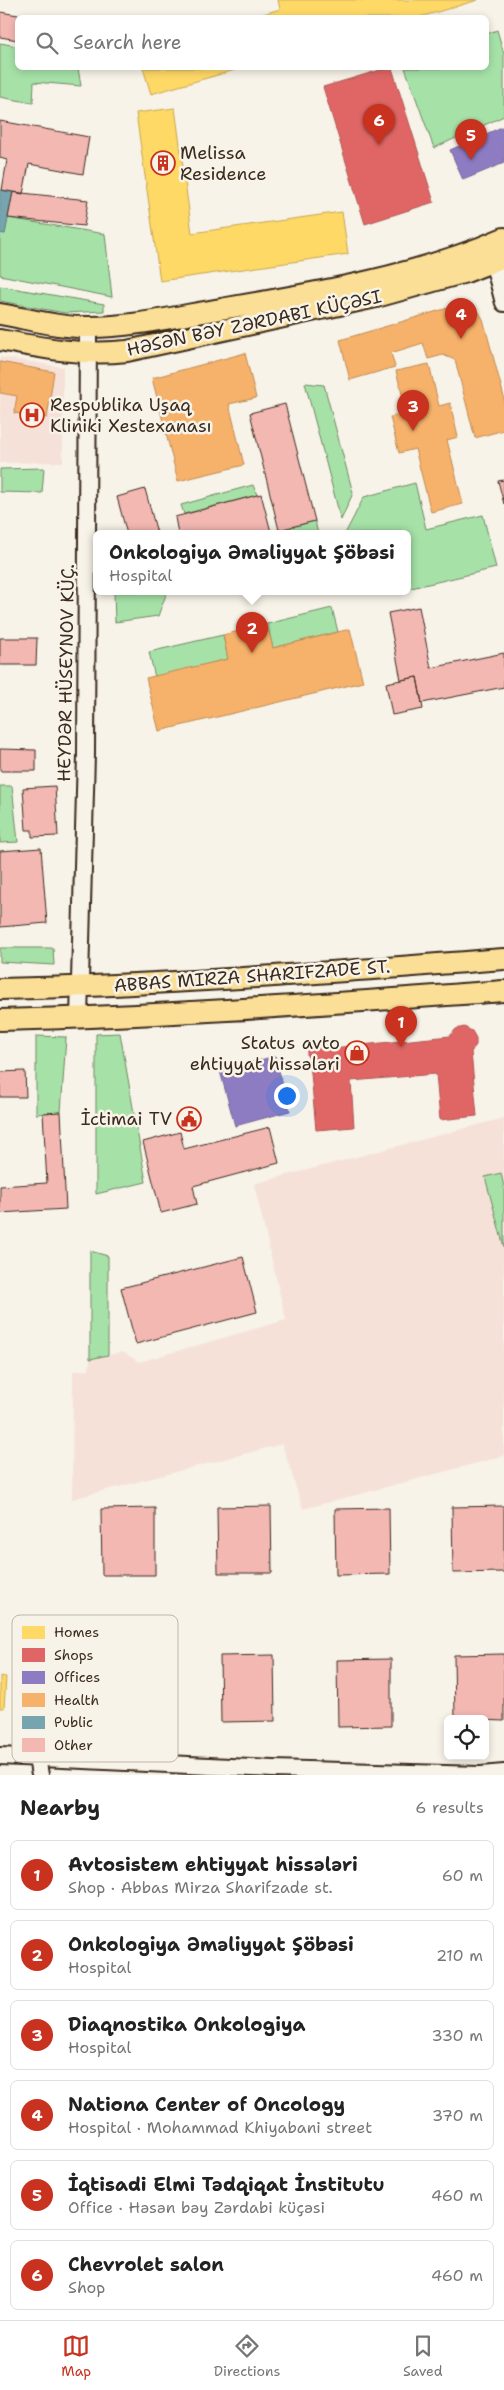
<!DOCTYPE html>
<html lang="en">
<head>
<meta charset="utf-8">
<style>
	:root { --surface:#fff; --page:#f6f6f6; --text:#222; --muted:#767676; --line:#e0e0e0; --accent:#c8321e }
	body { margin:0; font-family:"Shantell Sans",sans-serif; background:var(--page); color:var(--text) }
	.controls { position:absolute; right:15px; bottom:15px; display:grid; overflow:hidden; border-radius:8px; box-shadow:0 2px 8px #0003 }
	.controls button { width:45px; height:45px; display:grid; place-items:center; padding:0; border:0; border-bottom:1px solid var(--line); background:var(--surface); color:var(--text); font:25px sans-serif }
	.you { position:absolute; left:286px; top:1095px; width:18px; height:18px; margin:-12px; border:4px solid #fff; border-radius:50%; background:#1a73e8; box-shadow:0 0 0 8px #1a73e833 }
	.badge { display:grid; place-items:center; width:32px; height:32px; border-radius:50%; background:var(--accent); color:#fff; font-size:16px; font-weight:700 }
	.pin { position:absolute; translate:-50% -41px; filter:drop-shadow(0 1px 2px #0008) }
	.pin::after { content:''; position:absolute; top:26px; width:18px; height:15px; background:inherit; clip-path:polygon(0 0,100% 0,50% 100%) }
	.popup { position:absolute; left:93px; top:530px; width:318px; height:65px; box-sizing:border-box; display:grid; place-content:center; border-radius:8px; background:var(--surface); filter:drop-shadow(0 1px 4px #0005); font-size:16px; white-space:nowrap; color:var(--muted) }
	.popup b { font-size:19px; color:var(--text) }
	.popup::after { content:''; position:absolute; left:50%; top:100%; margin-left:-10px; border:10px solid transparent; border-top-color:var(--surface) }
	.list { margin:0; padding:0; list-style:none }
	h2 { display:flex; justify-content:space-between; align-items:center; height:65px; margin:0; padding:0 20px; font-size:21px }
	h2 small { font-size:16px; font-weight:400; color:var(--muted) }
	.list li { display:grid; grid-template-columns:32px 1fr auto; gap:15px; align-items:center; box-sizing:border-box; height:70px; margin:0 10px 10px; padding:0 10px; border:1px solid var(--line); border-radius:8px }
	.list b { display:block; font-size:19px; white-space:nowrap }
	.list p { margin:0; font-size:16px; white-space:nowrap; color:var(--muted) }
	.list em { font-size:16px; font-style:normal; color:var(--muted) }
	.icon { flex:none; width:28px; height:28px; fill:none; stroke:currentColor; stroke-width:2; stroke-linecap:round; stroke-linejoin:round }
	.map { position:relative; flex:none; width:504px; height:1775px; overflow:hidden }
	.search { position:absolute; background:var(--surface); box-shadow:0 2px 8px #0003; left:15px; right:15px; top:15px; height:55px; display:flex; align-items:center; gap:12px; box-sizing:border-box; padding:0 18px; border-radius:8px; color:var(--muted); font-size:19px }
	.sheet { height:545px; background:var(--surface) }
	nav { display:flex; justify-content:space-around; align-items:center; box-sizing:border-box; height:70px; border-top:1px solid var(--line); background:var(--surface); font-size:14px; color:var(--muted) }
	nav a { display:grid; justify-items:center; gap:2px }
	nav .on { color:var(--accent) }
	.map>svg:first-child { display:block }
</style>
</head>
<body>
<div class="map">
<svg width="504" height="1775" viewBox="0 0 504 1775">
	<rect width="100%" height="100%" fill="#f7f3e8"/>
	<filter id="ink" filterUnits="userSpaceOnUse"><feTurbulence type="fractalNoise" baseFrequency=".02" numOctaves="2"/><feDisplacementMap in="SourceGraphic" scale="10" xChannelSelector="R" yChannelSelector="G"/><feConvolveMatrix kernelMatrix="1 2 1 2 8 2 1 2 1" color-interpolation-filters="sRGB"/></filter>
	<g filter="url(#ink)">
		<!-- built -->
		<path fill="#f6e1d8" d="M0 357 63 367V462L0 463Z
			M504 1118V1456L303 1509 282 1444 72 1499 73 1371 89 1370 90 1359 123 1352 139 1362 286 1320 254 1184Z"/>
		<!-- green -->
		<path fill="#a6e2a8" stroke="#708663" d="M497 30 504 54V116L434 148 405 68H486L487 34Z
			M0 43 17 46 18 68H78L81 86 34 82 33 103 0 97Z
			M8 218 105 234 112 297 0 275V233L5 234Z
			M0 286 104 304V311L65 313 0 301Z
			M305 383 324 385 353 493 341 520Z
			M44 468 42 493 0 492V469Z
			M415 483 426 529 483 515 496 568 407 589V534H345L364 497Z
			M253 485 257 495 184 514 181 505Z
			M315 521 318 534H262Z
			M114 592H167L158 616 115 622Z
			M332 608 338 632 273 648 267 624Z
			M223 635 228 659 155 677 149 652Z
			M0 786H12L18 842 0 843Z
			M0 948H53L54 965 0 962Z
			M120 1033 146 1182 96 1194V1034Z
			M36 1036 66 1037 61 1112 36 1114Z
			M501 1173 504 1187V1247L485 1177Z
			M90 1251 108 1256V1355L90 1359Z"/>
		<!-- homes -->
		<path fill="#ffd966" stroke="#c4a450" d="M278 0H478L417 18H250L280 9Z
			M143 68H242L151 94Z
			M175 108 192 233 342 212 348 254 160 281 136 113Z
			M0 1676 6 1677 4 1708H0Z"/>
		<!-- shops -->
		<path fill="#e06666" stroke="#ae5450" d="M387 68H392L434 202 365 224 323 87Z
			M464 1027 472 1031 476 1038V1045L471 1052 477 1116 440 1120 436 1074 351 1081 354 1127 316 1130 310 1062 307 1055V1049L312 1044 320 1041 332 1048 450 1036 456 1029Z"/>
		<!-- offices -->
		<path fill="#8e7cc3" stroke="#756392" d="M504 126V163L463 180 450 150Z
			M275 1056 290 1111 235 1126 220 1071Z"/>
		<!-- health -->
		<path fill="#f6b26b" stroke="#be8954" d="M458 305 473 308 479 312 483 319 504 397V430L475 438 455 360 443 355 428 359 423 343 391 353 395 367 350 380 340 340Z
			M245 353 256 398 229 404 244 465 178 481 152 378Z
			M0 362 54 372 47 418 14 413 17 396 0 393Z
			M429 364 439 406 450 403 458 437 447 440 463 504 431 512 415 449 399 453 390 417 407 413 396 371Z
			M267 624 273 648 350 629 363 682 159 731 146 678 228 659 223 635Z"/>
		<!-- public -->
		<path fill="#76a5af" stroke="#648084" d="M0 190 13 192 5 234 0 233Z"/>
		<!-- building -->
		<path fill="#f4b8b3" stroke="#3b2a1e" d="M0 12 30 17 18 18V40L0 37Z
			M0 121 89 137 83 174 29 164 23 194 2 190 7 160 0 158Z
			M13 192 88 200 84 226 8 218Z
			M285 404 315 521 279 530 250 413Z
			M504 480V504L498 481Z
			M145 489 157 533 127 534 117 497Z
			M261 494 271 532 262 534H178L175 517Z
			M419 607 431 668 504 653V687L422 703 417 677 401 680 388 613Z
			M0 638H37L36 665H0Z
			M417 677 423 709 392 715 386 683Z
			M0 749 36 750V771H0Z
			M55 786 58 836 32 837V830H26L23 788Z
			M41 848 47 923 0 927V851Z
			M25 1071 26 1097H0V1072Z
			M61 1112 66 1209 0 1213V1186L47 1183 43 1113Z
			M270 1127 279 1163 193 1186 197 1204 161 1213 143 1142 180 1132 184 1149Z
			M243 1257 257 1312 136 1344 121 1288Z
			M271 1506 272 1573H218L217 1507Z
			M504 1506V1572L453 1573 452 1507Z
			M155 1508V1575H102L101 1509Z
			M389 1508 390 1574 336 1575 335 1509Z
			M504 1654V1721L455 1719 454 1655Z
			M274 1655 275 1721 221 1722 220 1656Z
			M158 1656 159 1723H105L104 1657Z
			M391 1659V1726L338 1727 337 1660Z"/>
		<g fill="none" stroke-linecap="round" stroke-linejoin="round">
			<!-- minor casing -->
			<g stroke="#3b2a1e" stroke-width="20">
				<path id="minor" d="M493 261 504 303
					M79 1018 86 754 88 328
					M0 1756 273 1769 480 1775
					M37 1758 40 1775
					M481 1775 504 1773"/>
			</g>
			<!-- major casing -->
			<g stroke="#3b2a1e" stroke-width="24">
				<path id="major" d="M0 314C29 319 60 328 90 327 134 327 178 316 221 309 316 293 415 277 504 238
					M0 340C43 348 83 356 127 351L376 297 466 272 504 257
					M0 989C168 985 336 972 504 959
					M0 1020C168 1016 336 1003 504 991"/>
			</g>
			<!-- minor -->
			<use href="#minor" stroke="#f7f3e8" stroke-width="16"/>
			<!-- major -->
			<use href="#major" stroke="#fbdf96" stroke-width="20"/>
		</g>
	</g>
	<!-- icons -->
	<defs>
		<g id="building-ring" transform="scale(1.25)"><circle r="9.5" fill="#f7f3e8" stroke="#c8321e" stroke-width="1.5"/><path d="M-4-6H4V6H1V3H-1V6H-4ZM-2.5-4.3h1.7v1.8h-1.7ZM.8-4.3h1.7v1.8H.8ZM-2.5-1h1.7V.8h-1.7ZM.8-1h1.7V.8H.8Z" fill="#c8321e"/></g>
		<g id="hospital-ring" transform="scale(1.25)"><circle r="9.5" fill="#f7f3e8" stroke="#c8321e" stroke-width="1.5"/><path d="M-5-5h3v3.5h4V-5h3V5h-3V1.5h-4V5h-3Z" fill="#c8321e"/></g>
		<g id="shop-ring" transform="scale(1.25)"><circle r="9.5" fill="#f7f3e8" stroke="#c8321e" stroke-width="1.5"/><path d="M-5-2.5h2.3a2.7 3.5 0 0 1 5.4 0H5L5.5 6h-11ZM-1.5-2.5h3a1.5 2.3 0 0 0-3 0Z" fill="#c8321e"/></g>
		<g id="civic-ring" transform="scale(1.25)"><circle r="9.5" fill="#f7f3e8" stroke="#c8321e" stroke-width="1.5"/><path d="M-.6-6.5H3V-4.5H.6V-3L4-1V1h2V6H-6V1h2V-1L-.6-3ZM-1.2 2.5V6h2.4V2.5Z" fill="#c8321e"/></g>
	</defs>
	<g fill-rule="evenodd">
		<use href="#building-ring" x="163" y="163"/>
		<use href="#hospital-ring" x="32" y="415"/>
		<use href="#shop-ring" x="357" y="1053"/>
		<use href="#civic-ring" x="189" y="1119"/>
	</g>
	<g text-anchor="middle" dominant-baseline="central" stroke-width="5" stroke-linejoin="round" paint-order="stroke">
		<!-- poi labels -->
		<g font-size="18" fill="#3b2a1e" stroke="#f7f3e8" text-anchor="start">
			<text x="180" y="153">Melissa<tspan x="180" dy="21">Residence</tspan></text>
			<text x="50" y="405">Respublika Uşaq<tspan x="50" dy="21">Kliniki Xestexanası</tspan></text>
			<text x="340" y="1043" text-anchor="end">Status avto<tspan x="340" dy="21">ehtiyyat hissələri</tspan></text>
			<text x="172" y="1119" text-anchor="end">İctimai TV</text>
		</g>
		<!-- street labels -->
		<g font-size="18" fill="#3b2a1e" stroke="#f7f3e8">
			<text transform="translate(254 323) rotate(-12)">HƏSƏN BƏY ZƏRDABI KÜÇƏSI</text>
			<text transform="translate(66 673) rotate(-89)">HEYDƏR HÜSEYNOV KÜÇ.</text>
			<text transform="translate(252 976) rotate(-4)">ABBAS MIRZA SHARIFZADE ST.</text>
		</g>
	</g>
	<!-- legend -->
	<rect x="12" y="1615" width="166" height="147" rx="8" fill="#f7f3e8" stroke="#bfb7ab" stroke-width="1"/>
	<rect x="22" y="1626" width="23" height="13" fill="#ffd966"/>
	<rect x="22" y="1648" width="23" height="14" fill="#e06666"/>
	<rect x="22" y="1671" width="23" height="13" fill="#8e7cc3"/>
	<rect x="22" y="1693" width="23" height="14" fill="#f6b26b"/>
	<rect x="22" y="1716" width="23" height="13" fill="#76a5af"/>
	<rect x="22" y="1738" width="23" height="14" fill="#f4b8b3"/>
	<g font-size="14" fill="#3b2a1e">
		<text x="54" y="1637">Homes</text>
		<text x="54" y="1660">Shops</text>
		<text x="54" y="1682">Offices</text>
		<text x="54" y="1705">Health</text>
		<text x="54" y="1727">Public</text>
		<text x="54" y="1750">Other</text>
	</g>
</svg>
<div class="controls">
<button><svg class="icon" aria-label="locate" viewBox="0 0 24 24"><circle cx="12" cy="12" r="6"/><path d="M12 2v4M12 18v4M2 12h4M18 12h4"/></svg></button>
</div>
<div class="you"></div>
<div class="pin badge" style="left:401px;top:1047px">1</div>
<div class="pin badge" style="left:252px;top:653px">2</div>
<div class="popup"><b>Onkologiya Əməliyyat Şöbəsi</b>Hospital</div>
<div class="pin badge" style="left:413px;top:431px">3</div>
<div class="pin badge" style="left:461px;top:339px">4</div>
<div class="pin badge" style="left:471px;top:160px">5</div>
<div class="pin badge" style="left:379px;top:145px">6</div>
<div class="search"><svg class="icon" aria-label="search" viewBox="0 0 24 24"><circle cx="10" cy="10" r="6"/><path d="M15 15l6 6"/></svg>Search here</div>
</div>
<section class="sheet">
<h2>Nearby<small>6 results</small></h2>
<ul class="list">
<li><span class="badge">1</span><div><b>Avtosistem ehtiyyat hissələri</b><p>Shop · Abbas Mirza Sharifzade st.</p></div><em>60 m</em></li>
<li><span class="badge">2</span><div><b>Onkologiya Əməliyyat Şöbəsi</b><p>Hospital</p></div><em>210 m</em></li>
<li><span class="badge">3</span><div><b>Diaqnostika Onkologiya</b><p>Hospital</p></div><em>330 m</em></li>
<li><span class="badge">4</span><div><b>Nationa Center of Oncology</b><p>Hospital · Mohammad Khiyabani street</p></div><em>370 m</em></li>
<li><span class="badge">5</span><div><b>İqtisadi Elmi Tədqiqat İnstitutu</b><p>Office · Həsən bəy Zərdabi küçəsi</p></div><em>460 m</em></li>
<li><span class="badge">6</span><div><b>Chevrolet salon</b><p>Shop</p></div><em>460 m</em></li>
</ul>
</section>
<nav>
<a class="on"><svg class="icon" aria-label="map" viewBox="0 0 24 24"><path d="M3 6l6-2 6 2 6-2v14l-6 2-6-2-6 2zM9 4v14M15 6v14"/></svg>Map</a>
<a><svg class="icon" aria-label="directions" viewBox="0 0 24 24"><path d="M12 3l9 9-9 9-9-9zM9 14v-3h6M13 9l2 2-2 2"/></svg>Directions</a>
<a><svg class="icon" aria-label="saved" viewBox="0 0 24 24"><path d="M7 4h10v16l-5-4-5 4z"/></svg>Saved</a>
</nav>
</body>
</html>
